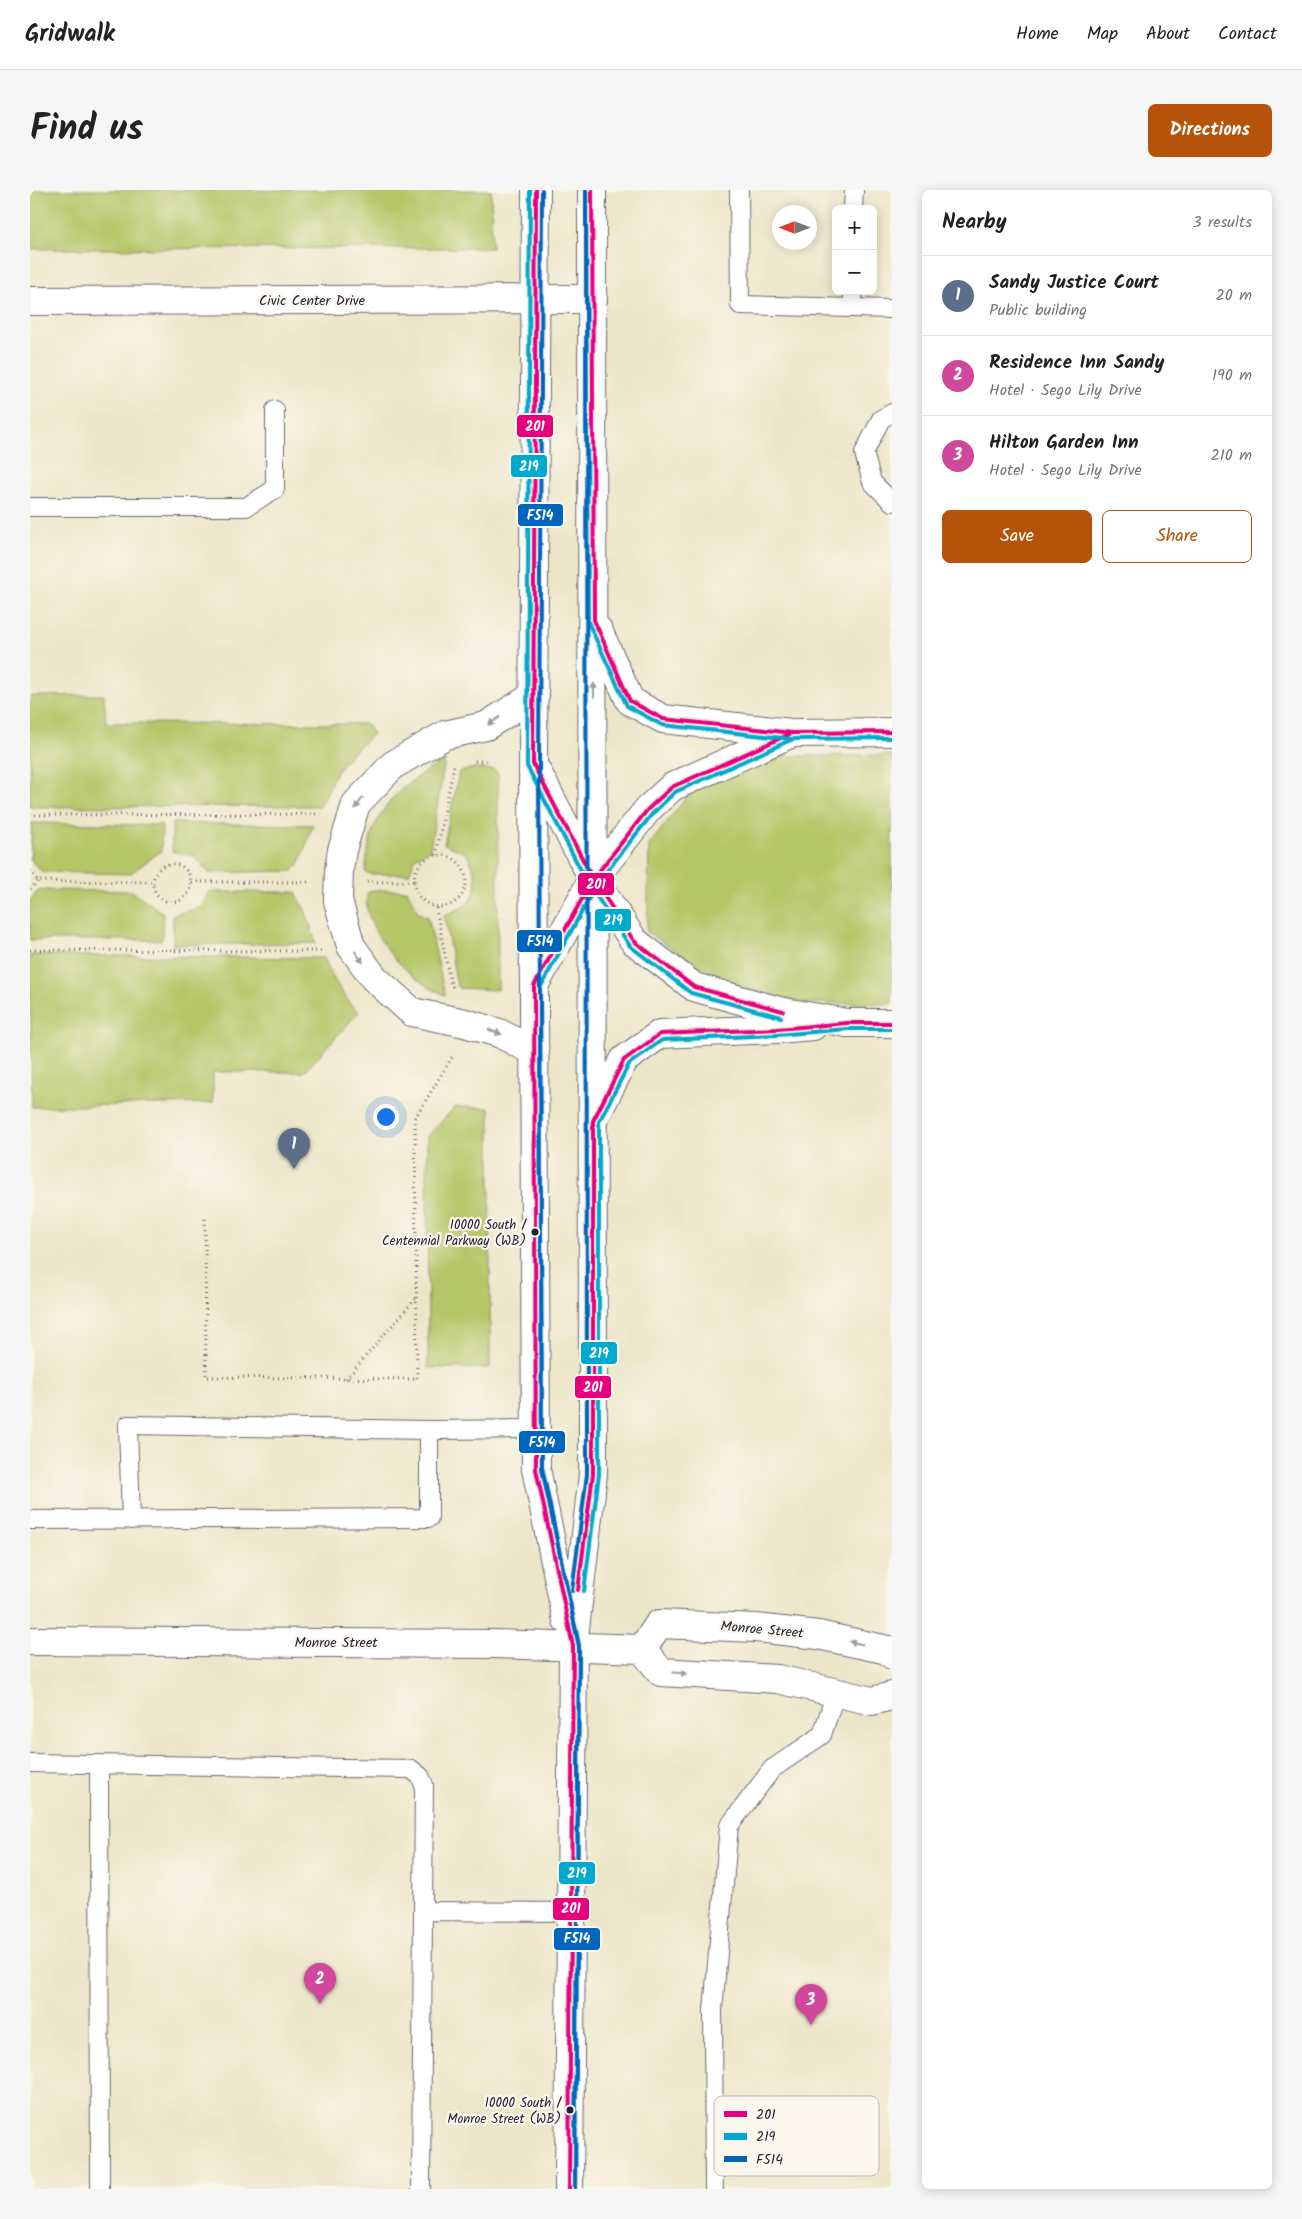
<!DOCTYPE html>
<html lang="en">
<head>
<meta charset="utf-8">
<style>
	:root { --surface:#fff; --page:#f6f6f6; --text:#222; --muted:#767676; --line:#e0e0e0; --accent:#b45309 }
	body { margin:0; font-family:Kalam,sans-serif; background:var(--page); color:var(--text) }
	.controls { position:absolute; right:15px; top:15px; display:grid; overflow:hidden; border-radius:8px; box-shadow:0 2px 12px #0003 }
	.controls button { width:45px; height:45px; display:grid; place-items:center; padding:0; border:0; border-bottom:1px solid var(--line); background:var(--surface); color:var(--text); font:25px sans-serif }
	.compass { position:absolute; left:742px; top:15px; width:45px; height:45px; border-radius:50%; background:var(--surface); box-shadow:0 2px 12px #0003; rotate:270deg }
	.you { position:absolute; left:355px; top:926px; width:18px; height:18px; margin:-12px; border:4px solid #fff; border-radius:50%; background:#1a73e8; box-shadow:0 0 0 8px #1a73e833 }
	.badge { display:grid; place-items:center; width:32px; height:32px; border-radius:50%; background:var(--accent); color:#fff; font-size:16px; font-weight:700 }
	.pin { position:absolute; translate:-50% -41px; filter:drop-shadow(0 1px 2px #0008) }
	.pin::after { content:''; position:absolute; top:26px; width:18px; height:15px; background:inherit; clip-path:polygon(0 0,100% 0,50% 100%) }
	.list { margin:0; padding:0; list-style:none }
	h2 { display:flex; justify-content:space-between; align-items:center; height:65px; margin:0; padding:0 20px; font-size:21px }
	h2 small { font-size:16px; font-weight:400; color:var(--muted) }
	.list li { display:grid; grid-template-columns:32px 1fr auto; gap:15px; align-items:center; box-sizing:border-box; height:80px; padding:0 20px; border-top:1px solid var(--line) }
	.list b { display:block; font-size:19px; white-space:nowrap }
	.list p { margin:0; font-size:16px; white-space:nowrap; color:var(--muted) }
	.list em { font-size:16px; font-style:normal; color:var(--muted) }
	.actions { display:flex; gap:10px; padding:15px 20px }
	.actions a { flex:1; padding:11px 0; border:1px solid var(--accent); border-radius:8px; text-align:center; font-size:18px; color:var(--accent) }
	.actions .main { background:var(--accent); color:#fff }
	.map { position:relative; flex:none; width:862px; height:1999px; overflow:hidden; border-radius:8px }
	header { display:flex; align-items:center; gap:30px; box-sizing:border-box; height:70px; padding:0 25px; background:var(--surface); border-bottom:1px solid var(--line) }
	header strong { font-size:24px }
	nav { display:flex; gap:28px; margin-inline-start:auto; font-size:18px }
	.intro { display:flex; align-items:center; justify-content:space-between; box-sizing:border-box; height:120px; padding:0 30px }
	h1 { margin:0; font-size:35px }
	.button { padding:12px 22px; border-radius:8px; background:var(--accent); color:#fff; font-size:18px; font-weight:700 }
	main { display:flex; gap:30px; padding:0 30px }
	aside { flex:1; background:var(--surface); border-radius:8px; box-shadow:0 2px 12px #0003 }
	.map>svg:first-child { display:block }
</style>
</head>
<body>
<header>
<strong>Gridwalk</strong>
<nav><a>Home</a><a>Map</a><a>About</a><a>Contact</a></nav>
</header>
<div class="intro"><h1>Find us</h1><a class="button">Directions</a></div>
<main>
<div class="map">
<svg width="862" height="1999" viewBox="0 0 862 1999">
	<rect width="100%" height="100%" fill="#fbf7ec"/>
	<filter id="ink" filterUnits="userSpaceOnUse"><feTurbulence type="fractalNoise" baseFrequency=".02" numOctaves="2"/><feDisplacementMap in="SourceGraphic" scale="10" xChannelSelector="R" yChannelSelector="G"/><feConvolveMatrix kernelMatrix="1 2 1 2 8 2 1 2 1" color-interpolation-filters="sRGB"/></filter>
	<filter id="wash" filterUnits="userSpaceOnUse"><feTurbulence type="fractalNoise" baseFrequency=".0096" numOctaves="4" result="noise"/><feDisplacementMap in="SourceGraphic" scale="20" xChannelSelector="R" yChannelSelector="G"/><feGaussianBlur stdDeviation="1.12" result="paint"/><feColorMatrix in="noise" values="0 0 0 0 0 0 0 0 0 0 0 0 0 0 0 0 0 1.4 0 .05"/><feComposite in="paint" operator="in"/></filter>
	<g filter="url(#wash)">
		<rect width="100%" height="100%" fill="#ece6c9"/>
		<!-- green -->
		<path fill="#b5c668" stroke="#6c7452" d="M0 0H461L462 58 0 59Z
			M74 505 76 533 336 534 343 544C328 558 312 570 303 588 298 599 297 607 289 616L0 617V506Z
			M862 565V814L774 813 698 794 617 742 619 655 659 604 743 566Z
			M415 570 400 659 385 668 379 684H340L335 682C337 669 338 655 342 643 354 608 384 587 415 570Z
			M444 578 465 580 468 585V800L429 798 427 796 414 725C421 722 430 719 436 715 452 701 445 678 436 663L414 654 429 582Z
			M2 633 132 635 131 661 100 684 12 682 0 669Z
			M142 633 283 635 269 675 263 681 179 683 164 666 142 661Z
			M9 700 102 701 133 723 132 750H0V710Z
			M344 700H377L388 723 398 727 415 805C408 802 401 799 394 794 370 780 328 731 338 702Z
			M179 702H266L276 722 286 753 143 755V725L171 717Z
			M0 765 294 768C303 788 312 807 329 822L274 882H183V913L2 917Z
			M425 917 460 918V1178H398L397 946Z"/>
	</g>
	<g filter="url(#ink)">
		<g fill="none" stroke-linecap="round" stroke-linejoin="round">
			<!-- lane casing -->
			<g stroke="#69676d" stroke-width="20">
				<path id="lane" d="M709 0 710 115 862 119
					M823 19 824 0
					M823 118V101
					M862 223 851 229 834 263 842 292 862 312
					M0 317H216L245 299V220
					M0 1330 399 1328V1240L506 1239
					M101 1330 98 1235 399 1240
					M0 1573 381 1579 390 1586 394 1595 393 1721
					M69 1574 70 1999
					M391 1999 393 1721 541 1722
					M684 1999 683 1820 699 1636 742 1579 792 1545 806 1502"/>
			</g>
			<!-- street casing -->
			<g stroke="#69676d" stroke-width="30">
				<path id="street" d="M0 111 563 109
					M505 505 456 536 415 545 363 575 326 614 312 660 309 680 308 711 321 756 344 788 382 822 435 833 469 843 505 862
					M762 543 862 542
					M817 833H862"/>
			</g>
			<!-- secondary casing -->
			<g stroke="#69676d" stroke-width="30">
				<path id="secondary" d="M506 0 503 574 506 1279 537 1430
					M568 440 600 511 633 529 761 543
					M506 580 563 689 604 751 664 797 749 821 817 833
					M505 794 563 689 618 619 642 597 762 543
					M566 925 594 870 630 844 747 839 783 836
					M0 1451 464 1454 612 1459 631 1482 748 1489 842 1511 862 1506
					M612 1459 629 1434 726 1438 788 1445 858 1460 862 1465
					M539 1999 543 1456 563 1284 562 0"/>
			</g>
			<!-- path -->
			<path stroke="#69676d" stroke-width="3" stroke-dasharray="1 4" stroke-linecap="butt" d="M445 571H457
				M0 625 292 624
				M384 691a26 26 0 1 1 52 0a26 26 0 1 1-52 0Z
				M406 665 424 575
				M123 693a19 19 0 1 1 38 0a19 19 0 1 1-38 0Z
				M0 681 8 691 122 692
				M162 692H279
				M337 692 384 691
				M0 699 8 691
				M406 718 420 791 424 800
				M0 760 292 761
				M175 1029 176 1187 387 1189 385 928 424 864
				M316 1189 387 1107"/>
			<!-- lane -->
			<use href="#lane" stroke="#fff" stroke-width="18"/>
			<!-- street -->
			<use href="#street" stroke="#fff" stroke-width="28"/>
			<!-- secondary -->
			<use href="#secondary" stroke="#fff" stroke-width="28"/>
			<!-- bus-1 casing -->
			<g stroke="#fbf7ec" stroke-width="8">
				<path id="bus-1" d="M506 0 503 574 563 689 604 751 664 797 753 821
					M562 0 564 430 600 511 633 529 763 543
					M548 1400 563 1284V931L594 870 630 844 747 839 817 833H862
					M539 1999 543 1456 506 1279 504 796 563 689 618 619 642 597 762 543 862 542"/>
			</g>
			<!-- bus-2 casing -->
			<g stroke="#fbf7ec" stroke-width="8">
				<path id="bus-2" d="M500 0 497 576 557 692 600 756 661 803 751 827
					M556 0 558 432 597 516 632 535 762 549
					M554 1401 569 1284V932L599 874 632 850 747 845 817 839H862
					M545 1999 549 1456 512 1278 510 798 568 692 623 623 645 602 763 549 862 548"/>
			</g>
			<!-- bus-3 casing -->
			<g stroke="#fbf7ec" stroke-width="8">
				<path id="bus-3" d="M512 0 509 574 512 1278 549 1456 545 1999
					M542 1401 557 1284 556 0"/>
			</g>
			<!-- bus-1 -->
			<use href="#bus-1" stroke="#e5007d" stroke-width="4"/>
			<!-- bus-2 -->
			<use href="#bus-2" stroke="#00a9ce" stroke-width="4"/>
			<!-- bus-3 -->
			<use href="#bus-3" stroke="#0065bd" stroke-width="4"/>
		</g>
		<!-- one-way arrows -->
		<defs><path id="oneway-solid" d="M-6-.8H1V-3.2L6.5 0L1 3.2V.8H-6Z" transform="scale(1.25)"/></defs>
		<g fill="#9c9ca7">
			<use href="#oneway-solid" transform="translate(564 500) rotate(-90)"/>
			<use href="#oneway-solid" transform="translate(464 531) rotate(147)"/>
			<use href="#oneway-solid" transform="translate(329 613) rotate(125)"/>
			<use href="#oneway-solid" transform="translate(329 767) rotate(54)"/>
			<use href="#oneway-solid" transform="translate(465 842) rotate(19)"/>
			<use href="#oneway-solid" transform="translate(826 1453) rotate(-168)"/>
			<use href="#oneway-solid" transform="translate(650 1483) rotate(4)"/>
		</g>
	</g>
	<!-- markers -->
	<g fill="#22223b" stroke="#fbf7ec" stroke-width="2">
		<circle cx="505" cy="1042" r="4.5"/>
		<circle cx="540" cy="1920" r="4.5"/>
	</g>
	<g text-anchor="middle" dominant-baseline="central" stroke-width="4.5" stroke-linejoin="round" paint-order="stroke">
		<!-- bus labels -->
		<g font-size="13" fill="#22223b" stroke="#fbf7ec" text-anchor="end">
			<text x="496" y="1035">10000 South /<tspan x="496" dy="16">Centennial Parkway (WB)</tspan></text>
			<text x="531" y="1913">10000 South /<tspan x="531" dy="16">Monroe Street (WB)</tspan></text>
		</g>
		<!-- street labels -->
		<g font-size="14" fill="#22223b" stroke="#fbf7ec">
			<text x="282" y="111">Civic Center Drive</text>
			<text transform="translate(732 1440) rotate(5)">Monroe Street</text>
			<text x="306" y="1453">Monroe Street</text>
		</g>
	</g>
	<!-- legend -->
	<rect x="684" y="1906" width="165" height="80" rx="8" fill="#fbf7ec" stroke="#bab7b7" stroke-width="1"/>
	<rect x="694" y="1921" width="23" height="6" fill="#e5007d"/>
	<rect x="694" y="1943" width="23" height="7" fill="#00a9ce"/>
	<rect x="694" y="1966" width="23" height="6" fill="#0065bd"/>
	<g font-size="14" fill="#22223b">
		<text x="726" y="1929">201</text>
		<text x="726" y="1951">219</text>
		<text x="726" y="1974">F514</text>
	</g>
	<g stroke="#fbf7ec" stroke-width="2">
		<rect x="486" y="224" width="38" height="24" rx="5" fill="#e5007d"/>
		<rect x="480" y="264" width="38" height="24" rx="5" fill="#00a9ce"/>
		<rect x="487" y="313" width="47" height="24" rx="5" fill="#0065bd"/>
		<rect x="547" y="682" width="38" height="24" rx="5" fill="#e5007d"/>
		<rect x="564" y="718" width="38" height="24" rx="5" fill="#00a9ce"/>
		<rect x="486" y="739" width="47" height="24" rx="5" fill="#0065bd"/>
		<rect x="550" y="1151" width="38" height="24" rx="5" fill="#00a9ce"/>
		<rect x="544" y="1185" width="38" height="24" rx="5" fill="#e5007d"/>
		<rect x="488" y="1240" width="48" height="24" rx="5" fill="#0065bd"/>
		<rect x="528" y="1671" width="38" height="24" rx="5" fill="#00a9ce"/>
		<rect x="522" y="1707" width="38" height="24" rx="5" fill="#e5007d"/>
		<rect x="523" y="1737" width="48" height="24" rx="5" fill="#0065bd"/>
	</g>
	<g font-size="14" text-anchor="middle" font-weight="bold" fill="#fff">
		<text x="505" y="241">201</text>
		<text x="499" y="281">219</text>
		<text x="510" y="330">F514</text>
		<text x="566" y="699">201</text>
		<text x="583" y="735">219</text>
		<text x="510" y="756">F514</text>
		<text x="569" y="1168">219</text>
		<text x="563" y="1202">201</text>
		<text x="512" y="1257">F514</text>
		<text x="547" y="1688">219</text>
		<text x="541" y="1723">201</text>
		<text x="547" y="1753">F514</text>
	</g>
</svg>
<div class="controls">
<button>+</button>
<button>−</button>
</div>
<svg class="compass" viewBox="-18 -18 36 36"><path d="M0-13l5 13h-10z" fill="#e53935"/><path d="M0 13l5-13h-10z" fill="#767676"/></svg>
<div class="you"></div>
<div class="pin badge" style="left:264px;top:979px;background:#5c6f8a">1</div>
<div class="pin badge" style="left:290px;top:1814px;background:#d1479c">2</div>
<div class="pin badge" style="left:781px;top:1835px;background:#d1479c">3</div>
</div>
<aside>
<h2>Nearby<small>3 results</small></h2>
<ul class="list">
<li><span class="badge" style="background:#5c6f8a">1</span><div><b>Sandy Justice Court</b><p>Public building</p></div><em>20 m</em></li>
<li><span class="badge" style="background:#d1479c">2</span><div><b>Residence Inn Sandy</b><p>Hotel · Sego Lily Drive</p></div><em>190 m</em></li>
<li><span class="badge" style="background:#d1479c">3</span><div><b>Hilton Garden Inn</b><p>Hotel · Sego Lily Drive</p></div><em>210 m</em></li>
</ul>
<div class="actions"><a class="main">Save</a><a>Share</a></div>
</aside>
</main>
</body>
</html>
